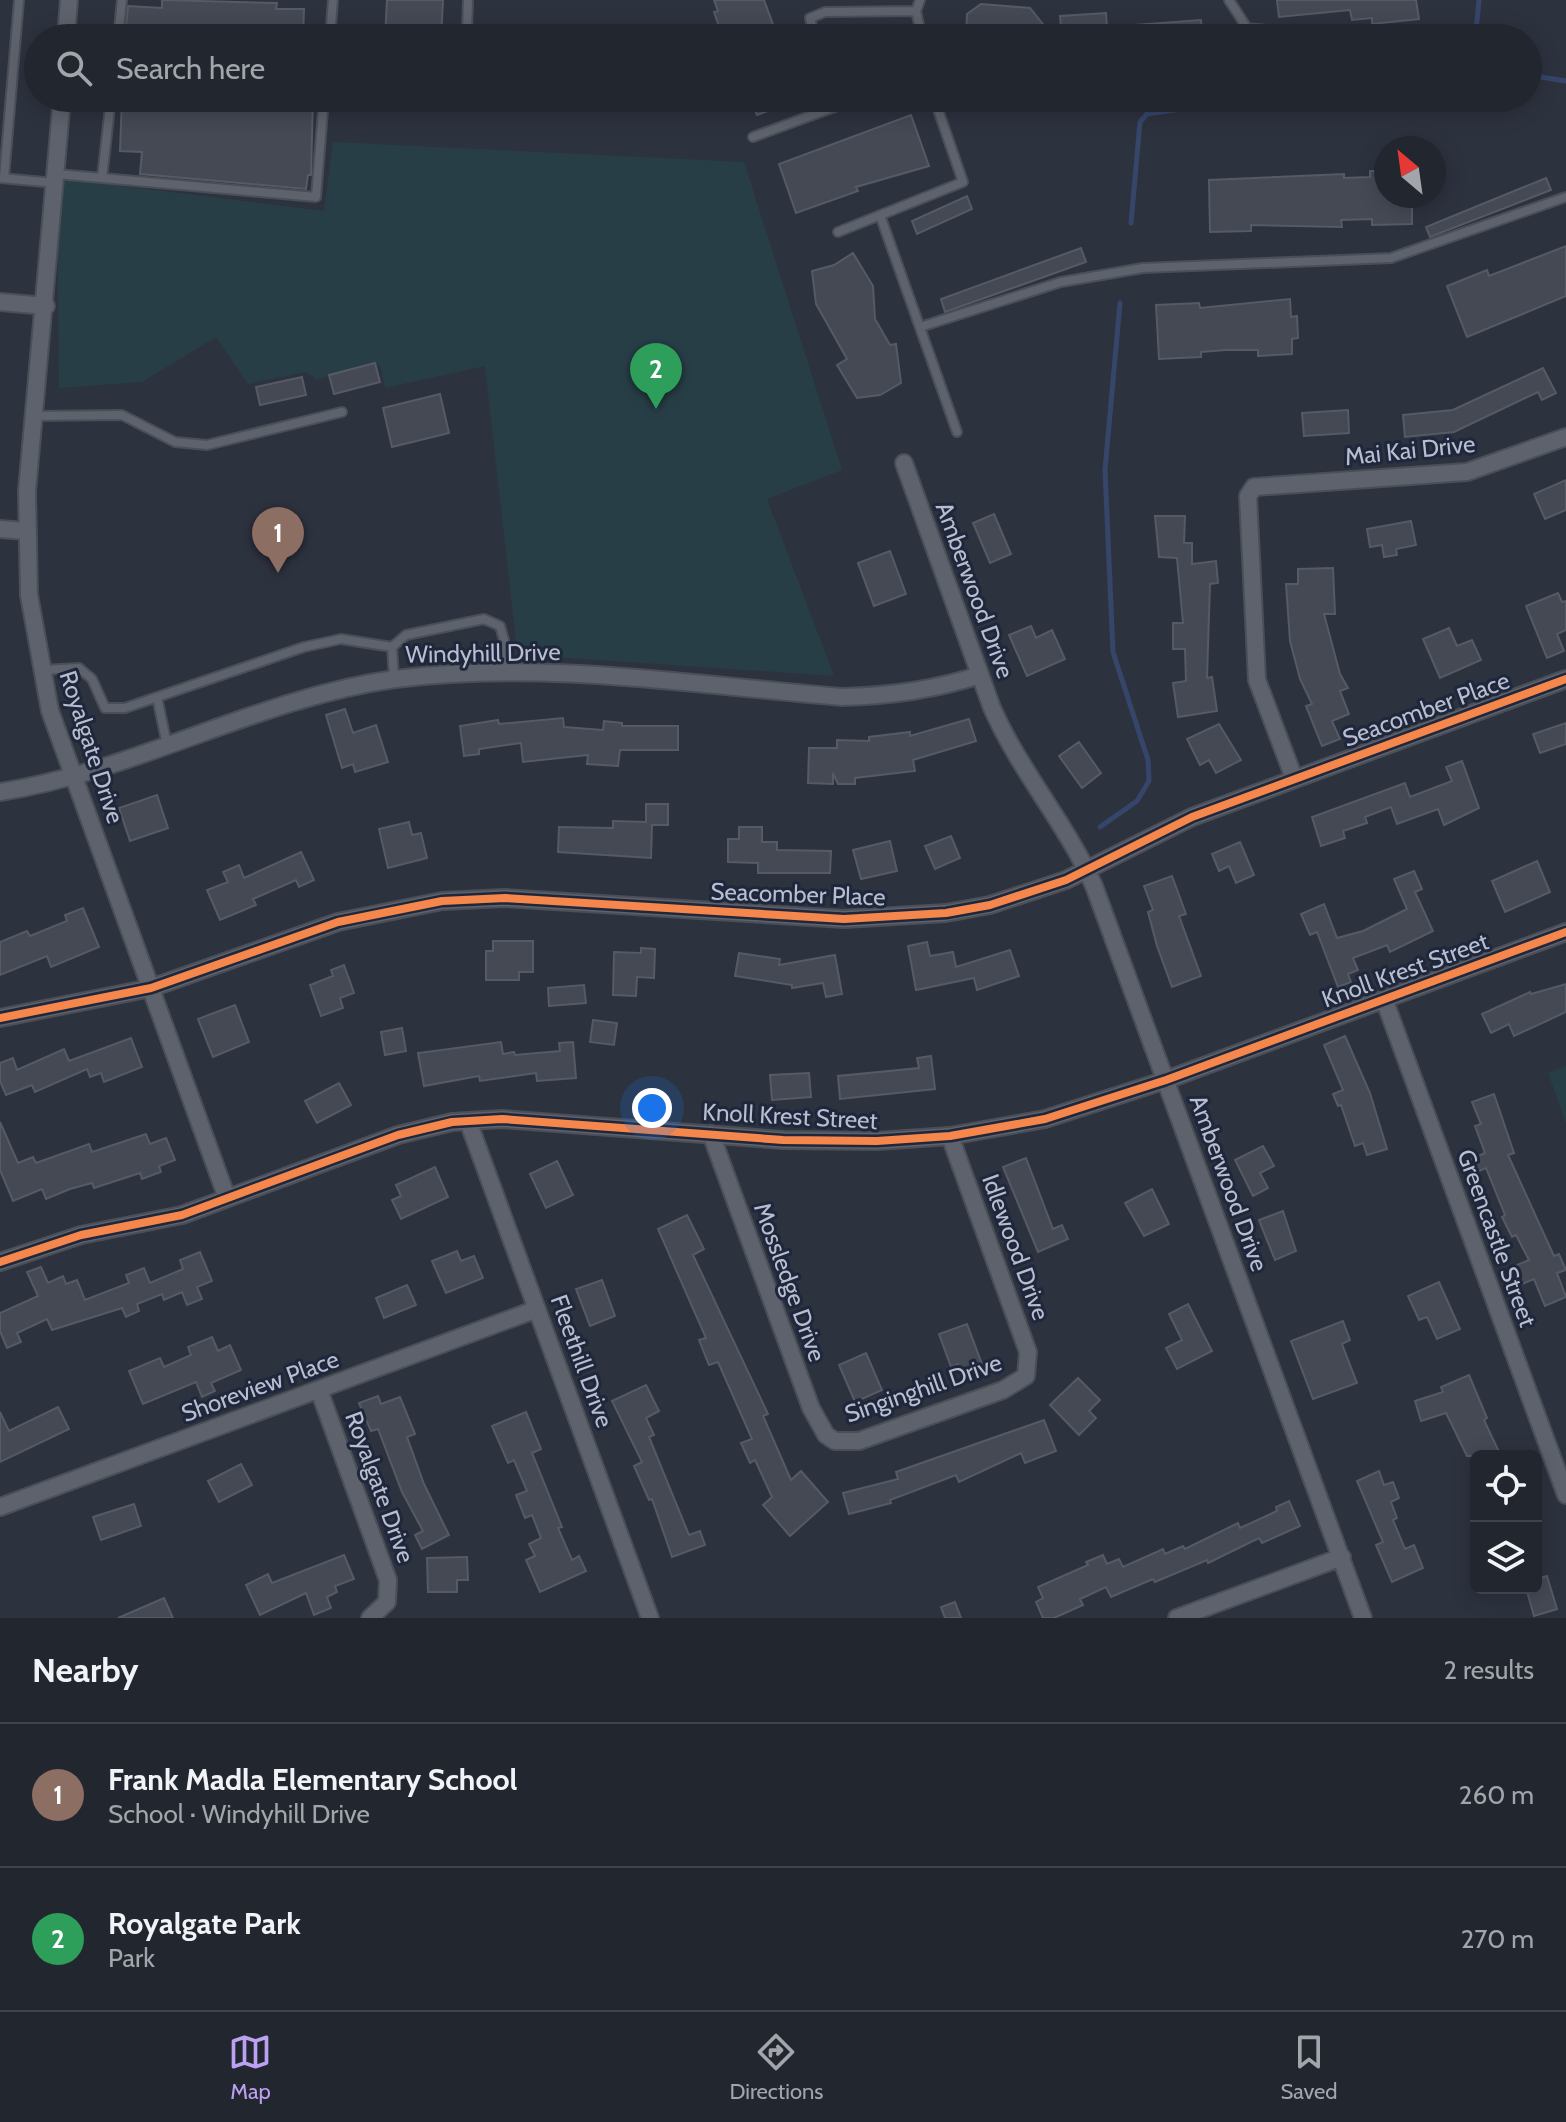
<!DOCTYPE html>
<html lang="en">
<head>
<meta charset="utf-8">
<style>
	:root { --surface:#22262f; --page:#2e323b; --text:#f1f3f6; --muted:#a2a5aa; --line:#3f434b; --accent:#bca0f2 }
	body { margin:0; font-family:Cabin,sans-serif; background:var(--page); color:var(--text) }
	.controls { position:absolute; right:24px; bottom:24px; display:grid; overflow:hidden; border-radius:12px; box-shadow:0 4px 20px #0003 }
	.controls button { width:72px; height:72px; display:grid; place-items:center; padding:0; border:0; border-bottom:2px solid var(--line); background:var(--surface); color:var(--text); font:40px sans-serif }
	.compass { position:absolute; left:1374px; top:136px; width:72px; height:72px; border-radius:50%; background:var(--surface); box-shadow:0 4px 20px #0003; rotate:331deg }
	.you { position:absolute; left:652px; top:1108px; width:28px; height:28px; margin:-20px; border:6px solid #fff; border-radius:50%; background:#1a73e8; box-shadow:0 0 0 12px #1a73e833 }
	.badge { display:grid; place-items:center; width:52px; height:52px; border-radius:50%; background:var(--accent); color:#fff; font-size:26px; font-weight:700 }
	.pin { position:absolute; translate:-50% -66px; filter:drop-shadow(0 2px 4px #0008) }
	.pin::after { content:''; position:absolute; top:42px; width:28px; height:24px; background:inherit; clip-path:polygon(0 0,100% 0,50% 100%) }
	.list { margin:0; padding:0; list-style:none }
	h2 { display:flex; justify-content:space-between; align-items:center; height:104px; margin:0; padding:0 32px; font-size:34px }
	h2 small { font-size:26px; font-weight:400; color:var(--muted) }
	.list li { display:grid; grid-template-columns:52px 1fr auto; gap:24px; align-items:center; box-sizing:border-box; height:144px; padding:0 32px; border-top:2px solid var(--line) }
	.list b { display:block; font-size:30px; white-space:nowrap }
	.list p { margin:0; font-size:26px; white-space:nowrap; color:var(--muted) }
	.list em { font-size:26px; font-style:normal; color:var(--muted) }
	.icon { flex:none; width:44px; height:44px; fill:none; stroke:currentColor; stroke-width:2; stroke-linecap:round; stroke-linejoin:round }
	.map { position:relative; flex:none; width:1566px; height:1618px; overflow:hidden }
	.search { position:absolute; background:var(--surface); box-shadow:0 4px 20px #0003; left:24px; right:24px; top:24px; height:88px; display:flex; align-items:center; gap:20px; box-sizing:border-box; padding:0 28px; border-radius:44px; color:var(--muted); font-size:30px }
	.sheet { height:392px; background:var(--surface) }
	nav { display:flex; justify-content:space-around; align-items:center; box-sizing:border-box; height:112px; border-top:2px solid var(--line); background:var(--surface); font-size:22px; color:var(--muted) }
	nav a { display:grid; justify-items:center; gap:4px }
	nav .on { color:var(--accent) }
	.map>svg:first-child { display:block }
</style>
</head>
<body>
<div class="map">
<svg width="1566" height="1618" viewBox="0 0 1566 1618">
	<rect width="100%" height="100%" fill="#2d323f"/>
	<!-- green -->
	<path fill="#283e47" d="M333 142 744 162 842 470 767 499 834 676 524 655 517 650 485 366 385 388 380 365 316 379 306 372 248 384 216 337 142 382 59 388 57 178 324 211Z
		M1566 1066V1123L1548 1073Z"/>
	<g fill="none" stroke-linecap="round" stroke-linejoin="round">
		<!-- stream -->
		<path stroke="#36466b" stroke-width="5" d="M1471 38 1476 31 1479 0
			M1528 75 1566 81
			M1131 223 1140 122 1147 114 1258 98
			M1100 827 1137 801 1149 781 1148 760 1113 652 1105 470 1120 303"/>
	</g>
	<!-- building -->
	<path fill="#454954" stroke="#555a66" stroke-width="2" d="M162 0 277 3 276 9H304L303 38H125L128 6 162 8Z
		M387 0H443L441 38H385Z
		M714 0H764L778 38H723L714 12 718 11Z
		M1277 0H1416L1419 19 1372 24V18L1352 20 1350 10 1279 17Z
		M981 4 1030 8 1054 38H966L967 14Z
		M1106 13 1107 27 1201 20 1202 38H1062L1060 16Z
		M122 98H313L311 175H308L306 189 140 174 142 152 120 151Z
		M750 98H799V99L757 115Z
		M911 115 929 166 856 187 858 191 796 213 779 164Z
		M1370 171H1386V196H1412V224L1372 225V219L1341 220 1342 227 1251 225V231L1210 232 1209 180 1344 174V178L1370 177Z
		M1546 178 1551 190 1430 237 1426 227Z
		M967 196 972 209 917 234 912 221Z
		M1566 246V296L1467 337 1447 286 1487 270 1489 276Z
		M1081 248 1086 262 945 312 941 299Z
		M853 253 873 286 875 319 890 345 896 344 901 383 880 395 857 398 837 365 847 359 816 304 812 271 834 265Z
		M1290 299 1291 317 1297 316 1298 338 1292 339V354L1258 356V350H1226L1201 352V357L1159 359 1156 305 1199 303 1200 308Z
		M375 363 380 382 334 394 329 375Z
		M1543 368 1556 393 1542 400 1538 392 1454 432 1405 437 1403 415 1453 410Z
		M302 377 306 395 260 405 256 387Z
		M440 394 449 433 392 447 383 408Z
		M1348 410 1349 433 1304 436 1302 413Z
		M1566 480V510L1545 519 1534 494Z
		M994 514 1011 554 990 563 973 523Z
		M1155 516H1185L1184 543H1192V564L1216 561 1218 583 1210 584 1207 678 1212 677 1217 711 1178 717 1173 683 1186 681 1185 649H1173V623H1183L1177 558 1159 557Z
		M1411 521 1416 545 1396 549 1397 555 1384 557 1382 545 1370 547 1367 529Z
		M890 551 906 594 874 606 858 563Z
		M1333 568 1335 614H1324L1340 674 1348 688 1340 691 1349 714 1332 721 1340 739 1322 746 1306 706 1312 704 1300 679 1290 641 1286 584H1298V569Z
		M1558 593 1562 602 1566 601V630L1557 634 1564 651 1547 658 1526 606Z
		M1031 626 1036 638 1052 630 1065 659 1027 676 1009 635Z
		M1449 628 1457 646 1472 640 1481 660 1440 678 1423 639Z
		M345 709 353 733 376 725 388 762 355 772 353 764 342 768 326 715Z
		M563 718 564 727 603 730 604 721 622 723V726H678V750H620L618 766 587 764 588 755 523 762 521 743 479 749V754L464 756 460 726 498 720 499 724Z
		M969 719 976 741 913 760 915 771 855 778V784H838L833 773V784L808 783 809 748H837V740L869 741V737L910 732V736Z
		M1566 723V744L1540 753 1533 734Z
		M1219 724 1241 760 1216 773 1209 760 1200 765 1187 739Z
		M1079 742 1101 773 1082 788 1059 756Z
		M1462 761 1479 808 1444 825 1438 809 1397 824 1391 807 1365 817 1367 823 1343 831 1345 838 1321 846 1312 817 1405 783 1410 797 1452 781 1446 767Z
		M157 795 168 828 130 841 119 808Z
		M646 804H668V825H652L651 858 558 852 559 827 613 828V821L646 822Z
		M409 822 412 835 421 833 427 858 388 868 379 829Z
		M739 827H762V842H777V850L831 851 830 873H758V863L728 862V839H739Z
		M951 836 960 858 935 869 925 846Z
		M890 841 897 871 861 879 853 850Z
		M1240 842 1254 875 1236 883 1229 866 1219 871 1212 854Z
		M301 852 314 880 299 887 296 880 253 899 256 905 220 920 207 890 228 882 223 872 239 865 244 878Z
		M1537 861 1550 892 1505 912 1492 881Z
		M1414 871 1422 889 1415 892 1433 931 1390 952 1387 945 1353 958 1358 970 1348 974 1351 982 1338 987 1317 932 1310 935 1301 914 1324 904 1337 938 1363 931 1407 909 1394 879Z
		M1172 876 1186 914 1179 916 1201 976 1172 987 1157 946 1148 912 1153 910 1144 886Z
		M83 908 99 947 51 967 47 956 0 975V942L27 931 30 936 67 921 65 915Z
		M493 941H533V972H519V980H486V951H493Z
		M927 942 930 956 953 952 956 967 1010 950 1019 976 977 990 974 978 916 990 908 946Z
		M641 948 655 949 654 978 637 977 636 996 613 995 614 952 641 953Z
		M739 953 780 959 779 965 835 955 842 994 826 997 823 983 792 988V985L735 976Z
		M344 965 354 993 340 998 343 1008 321 1016 310 985 333 976 331 970Z
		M1566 984V1012L1514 1036 1509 1024 1491 1033 1482 1014 1530 992 1531 994Z
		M584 985 586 1003 549 1006 548 988Z
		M235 1005 249 1042 213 1057 198 1019Z
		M593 1020 617 1023 614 1045 590 1042Z
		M402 1028 406 1051 385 1055 381 1032Z
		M1345 1036 1370 1093 1387 1149 1367 1155 1363 1143 1355 1146 1341 1105 1338 1106 1333 1094 1343 1090 1324 1045Z
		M131 1038 142 1067 104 1082 101 1073 90 1077 87 1069 35 1092 32 1085 6 1095 0 1081V1063L13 1058 17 1070 64 1049 69 1061Z
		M501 1042 503 1054 514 1052 515 1055 560 1051 559 1043 573 1042 576 1078 537 1081 536 1073 480 1081 479 1076 424 1086 418 1053Z
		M931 1056 935 1089 840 1099 838 1076 919 1068 917 1058Z
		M809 1073 811 1097 772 1100 770 1075Z
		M339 1083 351 1105 317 1123 305 1101Z
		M1494 1094 1514 1153 1508 1155 1554 1256 1559 1254 1566 1270 1557 1273 1566 1297 1545 1306 1534 1279 1520 1285 1512 1267 1529 1260 1516 1235 1512 1237 1502 1217 1505 1215 1486 1168 1474 1173 1469 1160 1485 1153 1475 1126 1481 1124 1472 1102Z
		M0 1122 18 1163 33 1157 36 1163 89 1144 92 1152 146 1134 150 1144 166 1138 175 1160 159 1166 161 1172 142 1179 140 1173 94 1188 92 1183 70 1189 46 1199 42 1189 13 1201 0 1170Z
		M1263 1146 1274 1166 1260 1173 1268 1188 1253 1196 1235 1160Z
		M1026 1158 1053 1229 1062 1225 1068 1239 1038 1252 1003 1167Z
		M557 1161 573 1195 546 1208 530 1174Z
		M435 1167 448 1197 401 1219 392 1200 401 1196 396 1185Z
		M1152 1189 1169 1224 1144 1236 1125 1203Z
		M1283 1211 1296 1251 1275 1260 1259 1220Z
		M687 1215 704 1249 693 1255 768 1414 763 1416 791 1480 801 1471 828 1502 790 1536 763 1505 772 1497 755 1460 750 1463 741 1443 752 1439 718 1362 709 1365 699 1340 706 1338 658 1229Z
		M457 1251 461 1261 474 1256 483 1278 446 1293 432 1261Z
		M200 1252 212 1281 197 1287 202 1299 187 1305 182 1292 164 1300 162 1294 137 1304 139 1311 126 1317 122 1308 52 1330 47 1319 17 1333 21 1342 7 1348 0 1331V1313L38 1296 27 1272 41 1267 48 1283 63 1276 66 1284 77 1280 85 1300 129 1283 126 1275 144 1268 150 1283 183 1269 180 1260Z
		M602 1280 615 1316 590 1326 576 1289Z
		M1439 1282 1460 1329 1437 1339 1427 1317 1419 1320 1408 1296Z
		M407 1285 416 1305 384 1318 376 1298Z
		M1188 1304 1212 1351 1177 1369 1166 1348 1182 1340 1169 1314Z
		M1343 1321 1350 1340 1342 1344 1357 1383 1313 1399 1291 1341Z
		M967 1324 982 1364 960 1372 958 1364 951 1367 939 1334Z
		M212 1337 218 1351 230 1345 241 1370 211 1383 215 1391 202 1397 196 1382 143 1404 129 1371 160 1358 164 1367 191 1355 188 1347Z
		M866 1353 882 1390 855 1402 839 1365Z
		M1469 1375 1487 1418 1484 1420 1501 1456H1467L1446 1413 1421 1421 1415 1401 1443 1392 1441 1387Z
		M1078 1378 1100 1400 1089 1411 1096 1418 1079 1435 1050 1405Z
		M646 1385 659 1411 646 1418 654 1435 649 1437 689 1535 700 1531 705 1545 672 1557 652 1499 649 1500 634 1466 642 1462 612 1401Z
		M378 1396 381 1404 400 1397 415 1434 407 1437 424 1484 449 1535 422 1549 415 1535 423 1531 402 1492 378 1429 371 1431 359 1403Z
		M58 1407 69 1429 0 1462V1412L9 1431Z
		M526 1412 541 1449 532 1453 562 1527 558 1528 572 1560 579 1556 586 1571 540 1592 526 1560 535 1556 529 1544 541 1538 532 1515 525 1518 516 1495 527 1491 514 1460 508 1463 492 1426Z
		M1044 1420 1056 1451 1025 1463 1021 1453 959 1482 956 1475 890 1500 891 1503 849 1514 843 1493 898 1479 896 1472Z
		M241 1464 252 1485 219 1502 208 1481Z
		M1379 1471 1384 1485 1393 1482 1399 1498 1391 1502 1397 1518 1393 1520 1405 1549 1414 1545 1423 1568 1392 1582 1376 1545 1383 1542 1357 1481Z
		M1289 1501 1300 1526 1262 1543 1259 1538 1208 1563 1207 1560 1155 1582 1153 1579 1111 1597 1106 1587 1080 1599 1083 1605 1054 1618H1043L1036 1602 1043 1598 1038 1587 1088 1565 1086 1562 1103 1555 1107 1564 1119 1559 1123 1567 1163 1549 1165 1554 1183 1546 1185 1549 1238 1523 1240 1528 1277 1511 1276 1507Z
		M134 1504 141 1526 101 1540 93 1517Z
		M344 1555 354 1579 335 1586 337 1592 327 1597 331 1608 314 1615 306 1593 260 1615 246 1585 268 1574 272 1583Z
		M467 1557 468 1580H457V1592H428L427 1558Z
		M1547 1576 1557 1609 1534 1616 1526 1588H1536V1579Z
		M164 1598 173 1618H118Z
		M955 1602 961 1618H945L941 1607Z"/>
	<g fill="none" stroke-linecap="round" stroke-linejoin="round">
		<!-- service casing -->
		<g stroke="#4a4e57" stroke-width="12">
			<path id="service" d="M920 0 916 11 922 38
				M1229 0 1247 28 1345 38
				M467 30 468 0
				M118 38 122 0
				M330 38 333 0
				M815 38 810 18 825 12 916 11
				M753 137 859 98
				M57 174 316 197 324 98
				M1 178 55 183
				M4 178 19 0
				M102 178 111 98
				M880 215 957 432
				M838 232 963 182 934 98
				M920 327 1061 282 1143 268 1391 258 1566 197
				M34 416 122 415 175 442 207 445 342 412
				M392 647 406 635 484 619 500 626 504 640 503 673
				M42 670 79 668 92 679 105 708H125L304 647 341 639 392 647 394 679
				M157 697 167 745"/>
		</g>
		<!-- minor casing -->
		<g stroke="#4a4e57" stroke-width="20">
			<path id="minor" d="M66 38 69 0
				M62 98 27 491 29 595 50 711 227 1198
				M0 302 46 306
				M904 463 992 708C1021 773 1066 823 1094 886L1363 1618
				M0 529 25 531
				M1294 778 1257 680 1248 496 1254 487 1467 472 1566 437
				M0 792C136 771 258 698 395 679 542 660 695 685 842 697 891 696 934 690 980 675
				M1384 999 1566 1495
				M0 1018 151 988 338 922 442 901 505 898 844 919 946 913 990 905 1066 880 1192 817 1566 679
				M468 1121 650 1618
				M711 1134 811 1408 826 1435 835 1441H859L1003 1390 1026 1376 1028 1352 950 1136
				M0 1262 81 1235 182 1215 398 1135 452 1122 502 1119 783 1140 877 1141 950 1136 1045 1119 1166 1080 1566 932
				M319 1390 388 1580 387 1602 370 1618
				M0 1507 537 1309
				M1177 1618 1342 1557"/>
		</g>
		<!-- service -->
		<use href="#service" stroke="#5e626c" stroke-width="8"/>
		<!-- minor -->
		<use href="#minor" stroke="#5e626c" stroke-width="16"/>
		<!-- cycleway casing -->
		<g stroke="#1e273b" stroke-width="13">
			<path id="cycleway" d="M0 1018 151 988 338 922 442 901 505 898 844 919 946 913 990 905 1066 880 1192 817 1566 679
				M0 1262 81 1235 182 1215 398 1135 452 1122 502 1119 783 1140 877 1141 950 1136 1045 1119 1166 1080 1566 932"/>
		</g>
		<!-- cycleway -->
		<use href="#cycleway" stroke="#f5874c" stroke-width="8"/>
	</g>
	<g text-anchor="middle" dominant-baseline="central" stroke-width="6" stroke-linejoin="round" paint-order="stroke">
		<!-- street labels -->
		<g font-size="24" fill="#b8becf" stroke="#1e273b">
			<text transform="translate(1410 450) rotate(-6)">Mai Kai Drive</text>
			<text transform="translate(975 590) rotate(70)">Amberwood Drive</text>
			<text transform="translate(483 653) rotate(-1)">Windyhill Drive</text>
			<text transform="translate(1426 709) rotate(-20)">Seacomber Place</text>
			<text transform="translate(92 747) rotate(72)">Royalgate Drive</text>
			<text transform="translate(798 894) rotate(2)">Seacomber Place</text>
			<text transform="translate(1405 970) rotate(-20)">Knoll Krest Street</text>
			<text transform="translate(790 1116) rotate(3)">Knoll Krest Street</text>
			<text transform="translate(1229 1183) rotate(70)">Amberwood Drive</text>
			<text transform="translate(1497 1238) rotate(70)">Greencastle Street</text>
			<text transform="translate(1016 1247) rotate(70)">Idlewood Drive</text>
			<text transform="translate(790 1282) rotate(70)">Mossledge Drive</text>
			<text transform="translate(582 1361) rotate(70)">Fleethill Drive</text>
			<text transform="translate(260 1386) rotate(-20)">Shoreview Place</text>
			<text transform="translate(923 1388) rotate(-19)">Singinghill Drive</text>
			<text transform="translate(380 1487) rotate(70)">Royalgate Drive</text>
		</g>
	</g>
</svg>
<div class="controls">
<button><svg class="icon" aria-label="locate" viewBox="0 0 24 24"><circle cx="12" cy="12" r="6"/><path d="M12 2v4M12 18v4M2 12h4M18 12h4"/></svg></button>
<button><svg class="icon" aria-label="layers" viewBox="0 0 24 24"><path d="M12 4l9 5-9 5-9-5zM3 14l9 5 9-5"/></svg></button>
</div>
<svg class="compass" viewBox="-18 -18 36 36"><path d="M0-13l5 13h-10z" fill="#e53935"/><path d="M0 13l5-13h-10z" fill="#a2a5aa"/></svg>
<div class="you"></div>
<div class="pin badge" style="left:278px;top:573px;background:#8d6e63">1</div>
<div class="pin badge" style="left:656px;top:409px;background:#2e9e5b">2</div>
<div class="search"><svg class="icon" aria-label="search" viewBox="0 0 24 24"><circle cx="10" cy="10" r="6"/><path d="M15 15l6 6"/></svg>Search here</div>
</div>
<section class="sheet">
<h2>Nearby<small>2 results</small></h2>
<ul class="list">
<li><span class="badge" style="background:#8d6e63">1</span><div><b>Frank Madla Elementary School</b><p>School · Windyhill Drive</p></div><em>260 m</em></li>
<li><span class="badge" style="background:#2e9e5b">2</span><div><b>Royalgate Park</b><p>Park</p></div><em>270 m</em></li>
</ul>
</section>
<nav>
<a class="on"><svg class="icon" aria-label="map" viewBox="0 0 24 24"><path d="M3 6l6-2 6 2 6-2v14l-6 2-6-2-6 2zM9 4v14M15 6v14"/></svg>Map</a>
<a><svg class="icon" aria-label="directions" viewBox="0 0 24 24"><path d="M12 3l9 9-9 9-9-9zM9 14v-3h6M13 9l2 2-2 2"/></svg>Directions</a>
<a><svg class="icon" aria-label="saved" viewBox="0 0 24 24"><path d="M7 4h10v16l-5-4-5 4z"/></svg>Saved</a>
</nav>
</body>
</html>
